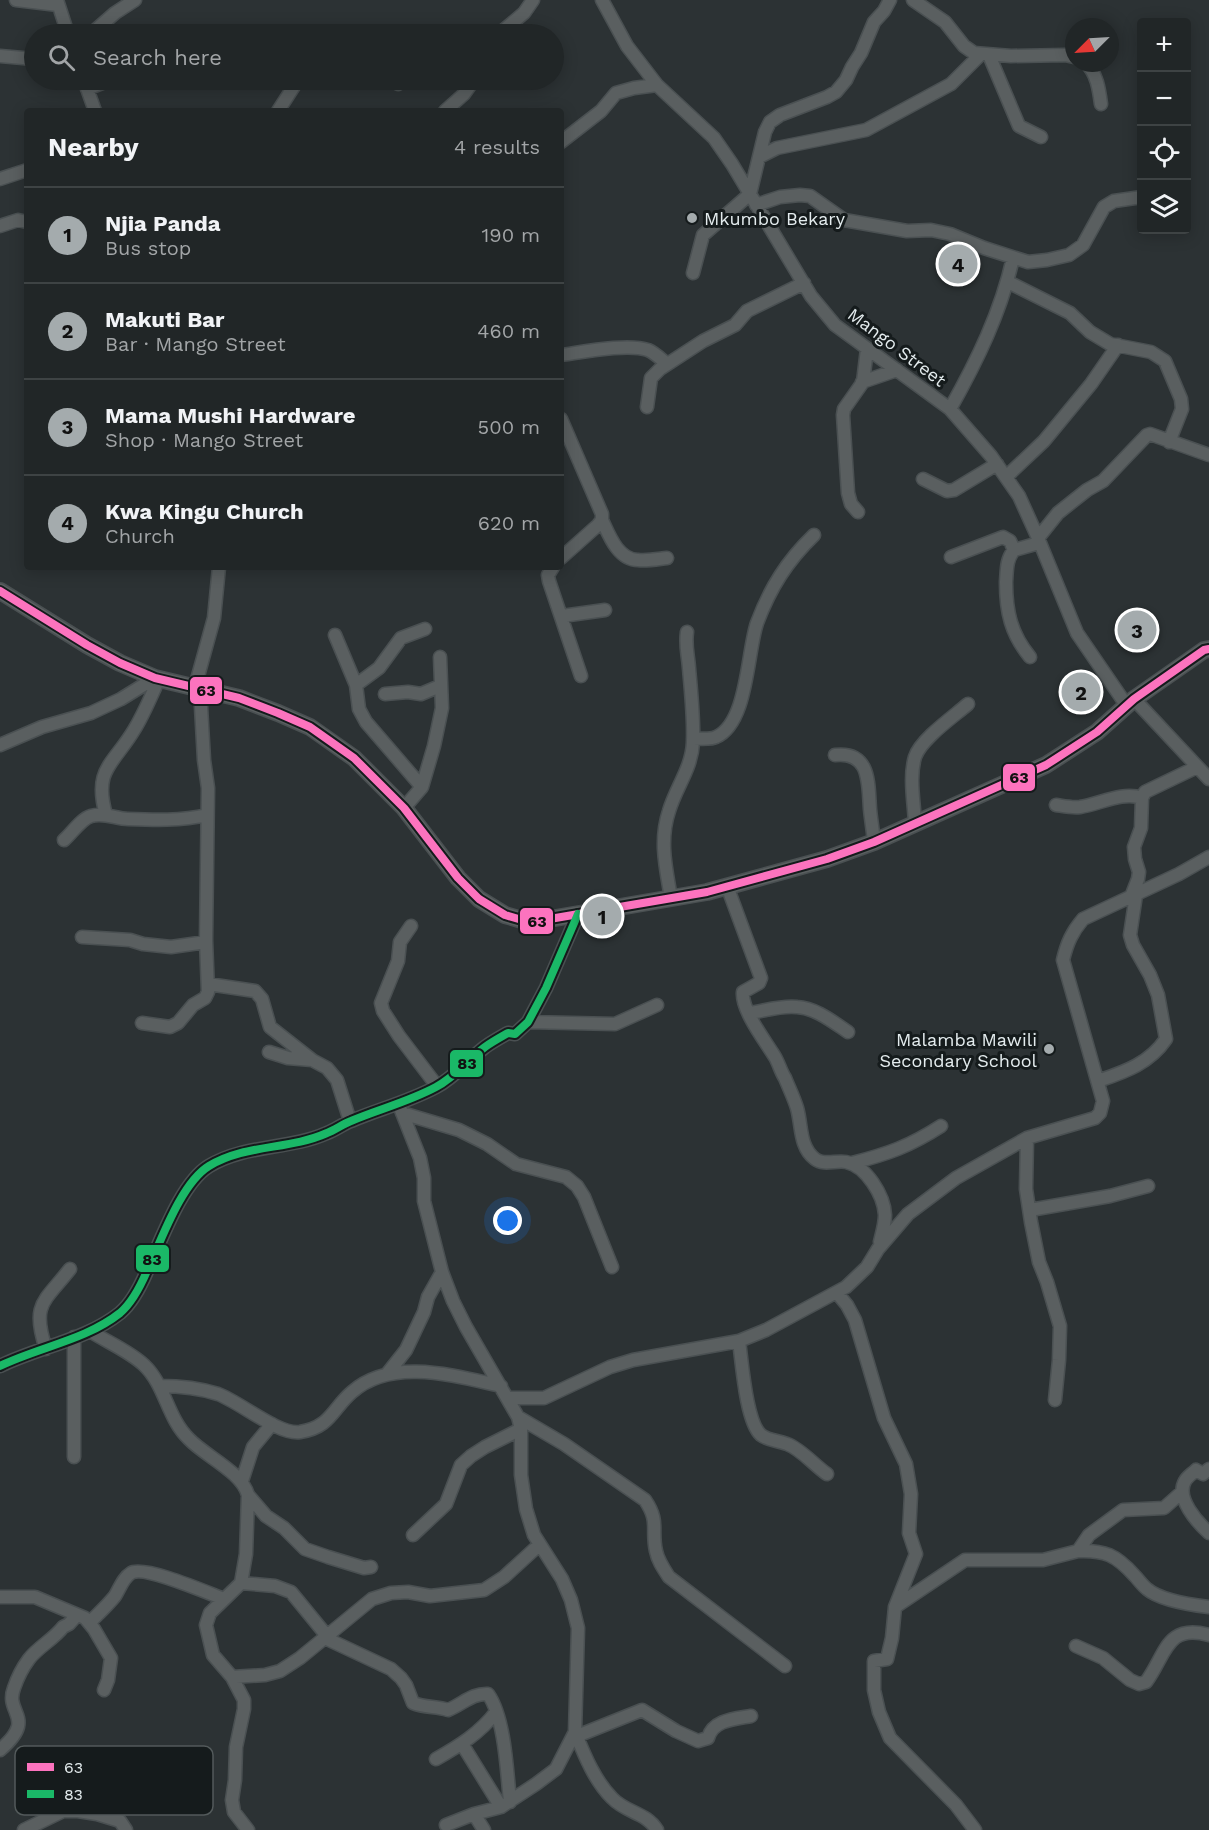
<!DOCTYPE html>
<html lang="en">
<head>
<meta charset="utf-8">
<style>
	:root { --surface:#212627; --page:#292e2f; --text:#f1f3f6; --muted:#a2a5a7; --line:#3e4344; --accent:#a4abad }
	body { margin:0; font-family:"Work Sans",sans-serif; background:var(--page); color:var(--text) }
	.controls { position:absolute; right:18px; top:18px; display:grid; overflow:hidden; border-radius:6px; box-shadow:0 3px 15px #0003 }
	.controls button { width:54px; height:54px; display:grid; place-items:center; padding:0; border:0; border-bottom:2px solid var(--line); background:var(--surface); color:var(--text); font:30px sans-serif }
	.compass { position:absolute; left:1065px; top:18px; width:54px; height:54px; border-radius:50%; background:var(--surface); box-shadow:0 3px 15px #0003; rotate:246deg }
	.you { position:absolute; left:508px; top:1221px; width:21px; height:21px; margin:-15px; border:4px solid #fff; border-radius:50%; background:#1a73e8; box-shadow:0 0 0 9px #1a73e833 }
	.badge { display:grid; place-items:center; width:39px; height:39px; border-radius:50%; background:var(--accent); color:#111; font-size:20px; font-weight:700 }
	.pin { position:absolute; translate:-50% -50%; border:3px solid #fff; box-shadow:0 2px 6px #0006 }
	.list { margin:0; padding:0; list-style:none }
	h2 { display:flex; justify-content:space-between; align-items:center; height:78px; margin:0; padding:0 24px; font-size:26px }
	h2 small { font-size:20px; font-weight:400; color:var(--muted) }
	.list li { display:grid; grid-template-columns:39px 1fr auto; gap:18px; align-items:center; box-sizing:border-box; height:96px; padding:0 24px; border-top:2px solid var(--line) }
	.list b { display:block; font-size:22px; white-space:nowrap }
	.list p { margin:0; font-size:20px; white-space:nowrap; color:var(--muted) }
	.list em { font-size:20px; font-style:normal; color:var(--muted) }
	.icon { flex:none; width:33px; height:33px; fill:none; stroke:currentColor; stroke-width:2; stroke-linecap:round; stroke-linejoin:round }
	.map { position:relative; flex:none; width:1209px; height:1830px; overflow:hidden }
	.search { position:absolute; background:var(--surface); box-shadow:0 3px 15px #0003; left:24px; top:24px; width:540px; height:66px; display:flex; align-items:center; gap:15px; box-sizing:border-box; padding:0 21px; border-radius:33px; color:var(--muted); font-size:22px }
	.panel { position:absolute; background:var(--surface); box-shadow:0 3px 15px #0003; left:24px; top:108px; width:540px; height:462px; border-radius:6px }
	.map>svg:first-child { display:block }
</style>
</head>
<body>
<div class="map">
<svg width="1209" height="1830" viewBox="0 0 1209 1830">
	<rect width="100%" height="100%" fill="#2c3234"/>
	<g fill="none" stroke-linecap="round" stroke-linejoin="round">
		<!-- minor casing -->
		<g stroke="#4a5052" stroke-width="15">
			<path id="minor" d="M16 0 58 5
				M57 0 68 34
				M602 0 627 46 657 85 714 138 732 164 811 296 835 325 950 409 991 456 1019 496 1038 538 1077 633 1127 706
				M913 0 945 22 964 46 974 53 1011 56 1065 55 1074 57
				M91 34 115 13 135 0
				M499 34 524 13 533 0
				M989 55 1019 126 1041 137
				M0 56 34 59
				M1086 63C1097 74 1099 89 1101 104
				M84 80 95 111
				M398 84 404 80
				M87 89 110 80
				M278 111 298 80
				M445 111 464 94 474 80
				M561 142 601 111 616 93 634 88 657 85
				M759 157 777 148 866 130 951 84 981 54
				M0 179 27 170
				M756 205 780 197 800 195 810 196 844 220 907 231 931 230 950 234 984 248 1028 262 1047 260 1069 255 1083 245 1104 207 1114 201 1142 197
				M0 226 18 220 27 222
				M693 273 703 235 750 194 765 132 770 122 780 115 827 97 836 92 846 80 852 67 861 53 874 22 884 11 890 0
				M1008 282 1070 313 1090 332 1110 344 1151 352 1165 361 1181 399 1182 409 1169 442
				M561 355C583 352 628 343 648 350 655 353 661 359 667 364
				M862 382 897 370
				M647 407 651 378 660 369 703 341 735 325 747 311 804 283
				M950 409C977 361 1001 312 1013 258
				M561 419 602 514V520L598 525 561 558
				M1006 477 1044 441 1091 384 1118 345
				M923 479 947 491 954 490 997 464
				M858 512 851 504 848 493 843 415 844 409 863 382 867 349
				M602 520C609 535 618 560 638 560 648 561 658 559 667 558
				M1038 538 1058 513 1087 490 1103 481 1147 435 1150 434 1209 455
				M951 557 1003 537 1010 541 1014 550
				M553 567 548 575 549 581 581 676
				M562 616 605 610
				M335 635 356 685 359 709 366 722 422 787
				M1030 657C1011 634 1006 612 1006 582 1007 570 1006 560 1014 550L1039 543
				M356 685 379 668 401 638 425 629
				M195 687 214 618 219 567
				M385 694 408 692 421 694 440 686
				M1134 699 1209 779
				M693 739C700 738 710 740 716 737 748 723 747 652 757 623 770 588 787 561 814 535
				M0 745 42 727 91 713 121 699 155 678
				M835 755C871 751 868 784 870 809 871 820 873 831 874 842
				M1056 805C1063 806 1072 808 1080 807 1100 804 1122 791 1142 798
				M404 808 422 787 434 746 442 708 440 657
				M106 815C93 769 113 765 134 730 144 714 151 696 159 679
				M915 823C914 802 909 777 915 757 921 739 953 717 968 704
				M64 840C72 833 81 819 91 816 104 812 116 819 128 819 154 820 181 821 207 815
				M727 886 761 978 759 983 743 992C741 1010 766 1042 775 1057 779 1064 781 1072 785 1078 789 1088 794 1098 797 1108 802 1125 799 1147 815 1159 824 1166 836 1160 846 1162 866 1166 884 1195 885 1215 885 1224 882 1233 880 1242
				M1131 897 1138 879 1139 872 1135 859 1134 847 1141 828 1142 798 1145 792 1197 767
				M671 898C666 868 659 841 669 811 676 787 692 768 693 742 694 718 691 692 689 668 688 654 685 646 687 632
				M411 926 400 942 398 961 381 1003 383 1011 399 1036 437 1086
				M82 937 130 940 143 944 171 947 206 942
				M208 984 255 991 262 999 270 1027 312 1060
				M749 1013C764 1011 782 1005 797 1007 816 1008 833 1022 848 1032
				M528 1022 615 1024 657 1005
				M142 1023 170 1027 178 1023 193 1005 205 998 208 992 206 940 208 788 204 760 200 689
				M269 1052 288 1058 312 1060 327 1068 337 1080 350 1121
				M1098 1081C1124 1072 1149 1064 1166 1039L1158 995 1150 975 1133 945 1130 935 1136 895
				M399 1105 420 1158 424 1178V1201L442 1272 453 1301 466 1327 518 1417 521 1429V1475L526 1509 534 1535 562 1579 571 1600 578 1628 575 1732 556 1769 536 1784 501 1807 474 1814 446 1825
				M402 1113 459 1130 487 1144 516 1164 566 1177 577 1186 584 1197 612 1267
				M1027 1138 1026 1189 1031 1222 1039 1262 1047 1282 1060 1326 1059 1360 1055 1400
				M852 1163C888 1154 910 1146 941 1126
				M1030 1210 1110 1196 1148 1186
				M837 1293 847 1305 855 1320 884 1418 906 1464 911 1494 909 1533 916 1554 895 1607 892 1638 887 1659 874 1661V1690L879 1712 890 1738 956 1805 975 1830
				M90 1331C107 1342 129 1351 144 1365 166 1386 167 1418 189 1439 205 1456 242 1472 248 1495L246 1554 241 1583 210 1613 206 1625 213 1655 232 1677 244 1700V1709L236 1747 235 1780 232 1800 234 1812 248 1830
				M739 1341C742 1362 746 1422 761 1435 769 1441 777 1440 787 1444 801 1449 814 1465 827 1474
				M46 1349C31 1304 44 1302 70 1269
				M0 1366C39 1347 86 1340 120 1313 133 1302 141 1285 147 1271 161 1241 181 1183 209 1166 245 1144 289 1150 327 1133 335 1130 343 1124 351 1121 379 1109 408 1102 436 1087 455 1077 468 1060 485 1047 492 1042 501 1037 508 1033L515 1034 528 1022 546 988 578 914
				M387 1374 406 1350 424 1312 428 1297 442 1272
				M160 1386C180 1386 199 1388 218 1394 240 1402 278 1435 300 1432 331 1427 332 1409 352 1392 392 1357 455 1376 501 1386
				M507 1398H544L610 1367 633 1360 739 1341 766 1330 846 1287 867 1267 878 1249 908 1214 956 1178 1027 1138 1095 1118 1100 1113 1103 1101 1063 960C1067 943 1072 932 1083 919L1179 874 1209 857
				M518 1417 564 1444 645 1500C660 1522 651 1529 656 1551 658 1561 663 1568 669 1577L785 1666
				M74 1457V1337
				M1209 1469 1203 1474 1196 1470C1192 1474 1187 1477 1185 1481 1175 1498 1198 1523 1209 1533
				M242 1481 253 1447 272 1424
				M248 1495 266 1516 284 1528 305 1549 328 1557 364 1568 371 1567
				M413 1535 446 1504 461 1465 471 1456 485 1447 521 1429
				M1078 1551C1105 1550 1116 1555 1134 1575 1138 1579 1142 1585 1147 1589 1160 1600 1192 1605 1209 1607
				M241 1583 275 1586 291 1592 327 1636
				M0 1597H35L85 1618 94 1629 111 1658 108 1680 104 1690
				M895 1607 965 1560H1043L1078 1551 1089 1535 1123 1510 1164 1508 1182 1492
				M89 1623C98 1614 107 1606 115 1596 120 1588 123 1578 131 1573 144 1565 208 1593 224 1599
				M325 1638 391 1669 401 1678 406 1685 413 1703C425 1708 437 1706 448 1710 463 1704 472 1693 488 1694 505 1718 507 1772 510 1802
				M1076 1646 1103 1658 1130 1680 1139 1684 1146 1682C1166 1655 1166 1623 1209 1635
				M232 1677 265 1675 280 1671 300 1658 372 1599 391 1593 408 1592 430 1596 484 1590 504 1577 539 1545
				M575 1732C584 1754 594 1780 612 1798 626 1813 646 1812 657 1830
				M577 1736 642 1710 676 1731 698 1741 708 1738C713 1720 734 1719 751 1716
				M462 1744 501 1807
				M0 1750C38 1717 4 1714 14 1688 17 1679 23 1667 29 1659 38 1647 54 1639 63 1627L69 1624 77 1615
				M436 1759C459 1746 480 1733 496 1712
				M474 1814 484 1830
				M24 1830 63 1811H78L97 1814 120 1821 126 1830"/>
		</g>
		<!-- tertiary casing -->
		<g stroke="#4a5052" stroke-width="18">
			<path id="tertiary" d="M0 591 87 645 120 663 155 678 239 698 278 713 310 727 354 758 404 808 458 878 479 899 505 915 522 920 538 921 707 892 827 859 874 842 1046 765 1097 732 1134 699 1204 650 1209 649"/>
		</g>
		<!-- minor -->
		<use href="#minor" stroke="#5a5f60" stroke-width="12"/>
		<!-- tertiary -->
		<use href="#tertiary" stroke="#5a5f60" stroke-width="15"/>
		<!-- bus-1 casing -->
		<g stroke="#151b1c" stroke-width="12">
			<path id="bus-1" d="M0 591 87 645 120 663 155 678 239 698 278 713 310 727 354 758 404 808 458 878 479 899 505 915 522 920 538 921 707 892 827 859 874 842 1046 765 1097 732 1134 699 1204 650 1209 649"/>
		</g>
		<!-- bus-2 casing -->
		<g stroke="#151b1c" stroke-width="12">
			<path id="bus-2" d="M0 1366C39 1347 86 1340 120 1313 133 1302 141 1285 147 1271 161 1241 181 1183 209 1166 245 1144 289 1150 327 1133 335 1130 343 1124 351 1121 379 1109 408 1102 436 1087 455 1077 468 1060 485 1047 492 1042 501 1037 508 1033L515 1034 528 1022 546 988 578 914"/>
		</g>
		<!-- bus-1 -->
		<use href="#bus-1" stroke="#fc73be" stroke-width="8"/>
		<!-- bus-2 -->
		<use href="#bus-2" stroke="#1ab867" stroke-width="8"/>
	</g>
	<!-- markers -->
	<g fill="#a4abad" stroke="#151b1c" stroke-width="2">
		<circle cx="692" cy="218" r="6"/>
		<circle cx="1049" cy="1049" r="6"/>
	</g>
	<g text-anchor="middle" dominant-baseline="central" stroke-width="6" stroke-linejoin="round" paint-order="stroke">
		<!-- poi labels -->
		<g font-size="18" fill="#e4ecee" stroke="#151b1c" text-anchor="start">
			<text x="704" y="218">Mkumbo Bekary</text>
			<text x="1037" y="1039" text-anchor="end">Malamba Mawili<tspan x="1037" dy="21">Secondary School</tspan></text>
		</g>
		<!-- street labels -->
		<g font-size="18" fill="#e4ecee" stroke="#151b1c">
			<text transform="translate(897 347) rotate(37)">Mango Street</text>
		</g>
	</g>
	<!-- legend -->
	<rect x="15" y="1746" width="198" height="69" rx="9" fill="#151b1c" stroke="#535a5b" stroke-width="1.5"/>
	<rect x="27" y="1763" width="27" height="8" fill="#fc73be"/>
	<rect x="27" y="1790" width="27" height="8" fill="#1ab867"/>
	<g font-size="16" fill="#e4ecee">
		<text x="64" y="1773">63</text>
		<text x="64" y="1800">83</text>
	</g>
	<g stroke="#151b1c" stroke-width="2">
		<rect x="189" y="676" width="34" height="29" rx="6" fill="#fc73be"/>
		<rect x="1002" y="763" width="34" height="29" rx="6" fill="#fc73be"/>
		<rect x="519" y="907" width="35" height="28" rx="6" fill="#fc73be"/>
		<rect x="449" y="1049" width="35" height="29" rx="6" fill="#1ab867"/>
		<rect x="135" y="1244" width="35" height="29" rx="6" fill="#1ab867"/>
	</g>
	<g font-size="16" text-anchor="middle" font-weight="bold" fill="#111">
		<text x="206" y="696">63</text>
		<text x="1019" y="783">63</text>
		<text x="537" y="927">63</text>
		<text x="467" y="1069">83</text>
		<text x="152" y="1265">83</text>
	</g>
</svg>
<div class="controls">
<button>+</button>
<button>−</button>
<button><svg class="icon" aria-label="locate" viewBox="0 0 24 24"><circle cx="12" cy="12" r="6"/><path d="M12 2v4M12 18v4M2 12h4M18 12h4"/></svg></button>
<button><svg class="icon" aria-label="layers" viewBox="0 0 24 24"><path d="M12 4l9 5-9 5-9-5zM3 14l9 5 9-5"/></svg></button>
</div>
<svg class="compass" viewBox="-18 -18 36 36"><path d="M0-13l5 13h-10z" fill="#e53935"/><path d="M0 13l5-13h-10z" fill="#a2a5a7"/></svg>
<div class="you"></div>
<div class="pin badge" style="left:602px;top:916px">1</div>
<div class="pin badge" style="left:1081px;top:692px">2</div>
<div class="pin badge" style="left:1137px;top:630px">3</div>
<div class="pin badge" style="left:958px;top:264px">4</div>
<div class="search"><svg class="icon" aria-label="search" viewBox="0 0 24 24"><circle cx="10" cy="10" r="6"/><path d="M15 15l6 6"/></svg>Search here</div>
<section class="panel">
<h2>Nearby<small>4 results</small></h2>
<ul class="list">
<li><span class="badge">1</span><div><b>Njia Panda</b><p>Bus stop</p></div><em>190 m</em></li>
<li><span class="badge">2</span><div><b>Makuti Bar</b><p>Bar · Mango Street</p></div><em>460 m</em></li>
<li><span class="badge">3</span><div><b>Mama Mushi Hardware</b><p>Shop · Mango Street</p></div><em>500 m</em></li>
<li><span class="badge">4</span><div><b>Kwa Kingu Church</b><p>Church</p></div><em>620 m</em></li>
</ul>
</section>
</div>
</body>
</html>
